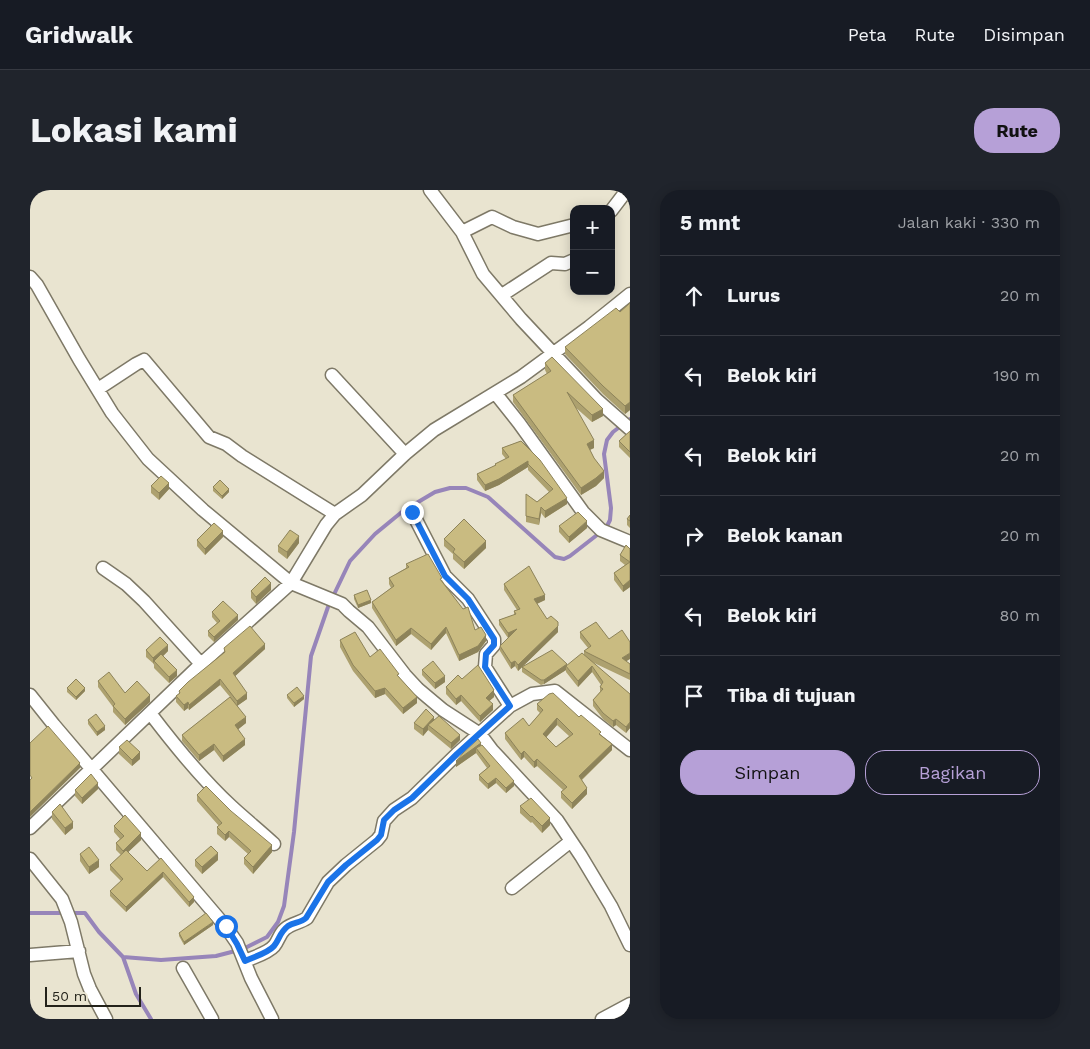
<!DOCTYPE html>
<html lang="id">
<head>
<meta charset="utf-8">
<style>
	:root { --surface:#171b24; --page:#20242c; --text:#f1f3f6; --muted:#9ea1a6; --line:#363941; --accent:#b6a0d7 }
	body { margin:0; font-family:"Work Sans",sans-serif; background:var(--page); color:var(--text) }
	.controls { position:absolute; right:15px; top:15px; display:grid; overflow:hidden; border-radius:10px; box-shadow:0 2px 12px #0003 }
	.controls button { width:45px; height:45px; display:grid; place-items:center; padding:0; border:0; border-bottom:1px solid var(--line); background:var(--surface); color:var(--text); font:25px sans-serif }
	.scale { position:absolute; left:15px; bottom:12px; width:96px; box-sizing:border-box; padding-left:5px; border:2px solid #23221a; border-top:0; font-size:14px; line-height:18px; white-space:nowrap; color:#23221a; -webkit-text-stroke:4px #e9e4d0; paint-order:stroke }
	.stop { position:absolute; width:15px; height:15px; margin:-11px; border:4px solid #1a73e8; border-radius:50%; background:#fff }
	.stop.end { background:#1a73e8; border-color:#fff; box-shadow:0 1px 5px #0008 }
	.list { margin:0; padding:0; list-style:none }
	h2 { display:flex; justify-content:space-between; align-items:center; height:65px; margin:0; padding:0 20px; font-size:21px }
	h2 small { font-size:16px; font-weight:400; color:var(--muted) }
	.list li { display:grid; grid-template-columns:32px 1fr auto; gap:15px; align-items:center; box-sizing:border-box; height:80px; padding:0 20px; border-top:1px solid var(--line) }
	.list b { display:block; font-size:19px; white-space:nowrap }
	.list em { font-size:16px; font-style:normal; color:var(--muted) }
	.actions { display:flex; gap:10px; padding:15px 20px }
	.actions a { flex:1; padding:11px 0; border:1px solid var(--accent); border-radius:20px; text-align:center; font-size:18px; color:var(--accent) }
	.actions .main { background:var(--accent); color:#111 }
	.icon { flex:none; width:28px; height:28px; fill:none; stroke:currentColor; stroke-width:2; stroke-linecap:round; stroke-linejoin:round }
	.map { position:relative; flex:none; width:600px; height:829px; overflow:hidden; border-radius:20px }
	header { display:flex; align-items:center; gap:30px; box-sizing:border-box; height:70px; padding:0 25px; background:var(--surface); border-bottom:1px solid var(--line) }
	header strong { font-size:24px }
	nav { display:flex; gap:28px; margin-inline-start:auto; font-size:18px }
	.intro { display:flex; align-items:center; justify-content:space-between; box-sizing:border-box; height:120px; padding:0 30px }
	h1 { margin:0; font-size:35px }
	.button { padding:12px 22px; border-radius:20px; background:var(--accent); color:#111; font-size:18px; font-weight:700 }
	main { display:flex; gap:30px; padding:0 30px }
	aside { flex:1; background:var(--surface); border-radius:20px; box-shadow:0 2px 12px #0003 }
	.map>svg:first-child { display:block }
</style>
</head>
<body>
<header>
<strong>Gridwalk</strong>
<nav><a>Peta</a><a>Rute</a><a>Disimpan</a></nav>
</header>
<div class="intro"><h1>Lokasi kami</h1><a class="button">Rute</a></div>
<main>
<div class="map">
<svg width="600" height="829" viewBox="0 0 600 829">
	<rect width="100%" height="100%" fill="#e9e4d0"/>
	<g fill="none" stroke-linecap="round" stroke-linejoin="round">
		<!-- stream -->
		<path stroke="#9785b9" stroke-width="4" d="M0 723H34
			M41 723H55L69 742 93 767 106 804 121 829
			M93 767 131 770 186 766 213 759 237 747 248 732 254 716 264 642 281 466 298 417 320 371 345 344 373 321 405 302 420 298H436L458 307 525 367 534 369 540 366 576 338 580 330 581 318 574 264 577 250 583 242 600 229"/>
		<!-- minor casing -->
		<g stroke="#7e7967" stroke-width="15">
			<path id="minor" d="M400 0 432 42 453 84 491 129 567 210 600 239
				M581 21 597 0
				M432 42 462 27 483 37 508 44 544 35
				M0 87 7 95 49 169 82 223 118 269 173 320 261 393 312 414 319 421 338 437 375 485 388 499 413 520 450 544 462 560 527 630 551 666 581 716 600 755
				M472 105 521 73 535 74 544 70
				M302 185 375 264
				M68 199 106 174 114 170 179 247 196 254 212 266 305 324
				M466 204 489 233 553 322 571 340 600 352
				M382 322 415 386 438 409 464 449V455L456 464 455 477 480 516
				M73 378 96 394 114 411 171 474
				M0 505 24 535 196 737 207 753 221 788 242 829
				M120 523C145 556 171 588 201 616 215 629 230 641 244 654
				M0 638 171 474 261 393 296 335 305 324 332 305 375 264 404 240 491 187 559 137 600 104
				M0 669 32 709 41 732 54 784 60 799 76 829
				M482 698 541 651
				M0 765 49 761
				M215 771C224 767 238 763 244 756 249 750 249 744 255 739 262 733 270 733 277 728L298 692 316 675 347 650 351 645 354 631 364 620 382 608 427 564 480 516 502 504 525 501 600 560
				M153 778 182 829
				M572 829 600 814"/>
		</g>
		<!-- minor -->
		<use href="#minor" stroke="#fff" stroke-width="12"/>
	</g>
	<!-- wall -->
	<path fill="#ada16f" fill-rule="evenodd" d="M600 113V220L595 224 573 204 535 164V157L590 122Z
		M515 173 573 226 562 232 545 217 564 258 560 260 574 288 566 296 551 305 483 212V205L517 184 515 180Z
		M600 241V268L589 257V251Z
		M491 251 537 314 515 328 511 323 509 335 496 332V304L507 312 519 302 498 280V277L469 295 455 301 447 290V284L465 276V274L476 269 472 264V258Z
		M121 296 139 299 129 310 121 303Z
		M183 297 199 302 192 309 183 301Z
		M600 325V338L597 335V329Z
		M529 336 557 338 539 353 529 342Z
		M193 347 175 365 167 356V350Z
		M414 349 456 358 434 379 423 369V364L414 356Z
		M269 353 257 369 248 362V356Z
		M600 359V397L593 402 584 390V383L595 375 590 371V365Z
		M376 374 412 390 445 440 456 451 448 462 429 471 416 443 401 460 381 444 366 456 342 418V412L361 398 359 394V388L376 378Z
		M474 394 515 410 507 414 517 429 528 442 488 481 485 476 481 479 470 461V456L478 448 469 435V430L484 425V421L487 420 474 400Z
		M241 400 226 414 221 408V401Z
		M324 405 341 413 328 418 324 409Z
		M182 422 208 430 184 452 178 446V441L187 433 182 427Z
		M550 442 596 471 600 474V490L562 472 600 504V538L596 543 586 535 583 537 573 529 563 516V510L570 502V497L571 495 562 482 548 497 536 482V480L514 494 511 495 492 482V477L537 475 554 465V461L558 458 550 448Z
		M310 450 340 467 369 487 387 513 373 524 355 504 345 508 323 481 310 457Z
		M194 458 235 459 205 486 217 509 207 516 216 533 208 539 215 555 193 572 184 560 169 571 152 551V545L200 507 190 495 159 520 158 518 154 521 146 512V506L149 504V501L194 463Z
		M116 460 138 461 133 466 147 486 139 493 124 478V474L116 467Z
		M392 480 415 492 405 499 392 485Z
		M432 489 464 507 459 511 463 520 450 532 431 511 426 515 416 504V497Z
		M68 491 95 503 120 512 95 535 83 522V517L68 497Z
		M37 498 55 501 46 510 37 502Z
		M257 505 274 509 264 517 257 508Z
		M507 514 549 527 571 545 582 560 552 590 557 604 542 619 531 608V602L533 600 507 576 504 578 494 567 491 570 475 549V543L499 536 510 523 507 520ZM527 535 539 546 526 557 516 547Z
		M404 529 430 550 421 559 398 540 393 546 384 539V533Z
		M58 530 75 540 67 546 58 534Z
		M451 555 484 596 476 603 466 593 458 599 449 590V585L457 578 446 563 426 577 433 563Z
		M89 557 110 569 102 576 89 564Z
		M68 599 52 614 45 606V600Z
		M167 605 242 662 223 684 214 674V668L218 664 199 647 195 651 187 644V637L189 636 167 611Z
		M490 616 520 635 512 643 502 632 501 633 490 623Z
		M22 622 43 638 35 645 22 629Z
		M84 636 111 650 98 662 117 681 131 668 164 712 159 717 133 687 96 722 80 706V701L91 691 80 680V675L91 665 86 660V653L90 649 84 642Z
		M50 664 69 677 59 684 50 671Z
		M165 670H188L172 684 165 676Z
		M183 735 154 755 149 746V743Z"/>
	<!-- shaded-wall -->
	<path fill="#8d835a" d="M600 212V220L595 224V216Z
		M573 219V226L562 232V225Z
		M564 250V258L557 261V254Z
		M498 271V277L469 295 455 301V295Z
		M574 281V288L566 296 551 305V298Z
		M139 293V299L129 310V303Z
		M199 299V302L192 309V306Z
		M537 308V314L515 328V321Z
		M511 317V323L509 335V329Z
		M557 331V338L539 353V347Z
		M193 341V347L175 365V359Z
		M269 346V353L257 369V362Z
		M456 351V358L434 379V372Z
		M600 390V397L593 402V396Z
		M241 393V400L226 414V407Z
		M515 405V410L504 415V409Z
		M341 410V413L328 418V415Z
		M208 425V430L184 452V447Z
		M528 436V442L488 481V475Z
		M416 437V443L401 460V454Z
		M381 438V444L366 456V450Z
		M487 439 478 449V443Z
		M456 445V451L448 462 429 471V465Z
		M235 454V459L203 488V483Z
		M138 455V461L126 473 124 471 123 475V468Z
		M600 463V469L592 474V468Z
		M485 471V476L481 479V473Z
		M537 474V477L536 476V480L514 494V490Z
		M562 476V482L548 497V491Z
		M147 480V486L139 493V487Z
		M415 486V492L405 499V493Z
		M190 489V495L159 520V515Z
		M55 498V501L46 510V507Z
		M355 498V504L345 508V501Z
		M464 500V507L456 514V508Z
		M217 503V509L207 516V511Z
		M120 505V512L95 535V529Z
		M431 505V511L426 515V509Z
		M274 506V509L264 517V513Z
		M387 507V513L373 524V518Z
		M158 512V518L154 521V515Z
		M463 514V520L450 532V526Z
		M216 527V533L205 542V535Z
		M404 527V534L398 535V540L393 546V539Z
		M527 528V535L513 551V544Z
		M586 529V535L583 537V531Z
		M600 532V538L596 543V537Z
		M75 536V540L67 546V542Z
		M430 545V550L421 559V553Z
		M215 549V555L193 572V566Z
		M451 553V559L446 558V563L426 577V571Z
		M184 554V560L169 571V565Z
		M582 554V560L549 592V586Z
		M494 561V567L491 570V564Z
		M110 562V569L102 576V570Z
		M507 569V576L504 578V572Z
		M50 573V578L0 627V622Z
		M466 588V593L458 599V594Z
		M484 591V596L476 603V598Z
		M68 593V599L52 614V608Z
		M557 598V604L542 619V613Z
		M520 628V635L512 643V636Z
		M43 632V638L35 645V638Z
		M199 641V647L195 651V645Z
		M111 643V650L93 667V661Z
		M242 655V662L223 684V677Z
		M188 663V670L172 684V677Z
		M69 670V677L59 684V677Z
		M133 682V687L96 722V717Z
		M164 707V712L159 717V712Z
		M183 732V735L154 755V752Z"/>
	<!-- building -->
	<path fill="#c9bb81" stroke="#8d835a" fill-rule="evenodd" d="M600 113V212L595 216 573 196 535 157 586 118 590 122Z
		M522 167 573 219 562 225 537 202 564 250 557 254 564 268 574 281 566 288 551 298 483 205 521 181 515 173Z
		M600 241V262L589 251Z
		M491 251 510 270 537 308 515 321 511 317 509 329 496 326V304L507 312 523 299 498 274V271L469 289 455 295 447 284 466 275 465 274 479 267 472 258Z
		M131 286 139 293 129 303 121 296Z
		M190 290 199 299 192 306 183 297Z
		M548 322 557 331 539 347 529 336Z
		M600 325V331L597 329Z
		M434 329 456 351 434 372 423 362 425 359 414 349Z
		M184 333 193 341 175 359 167 350Z
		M260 340 269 346 257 362 248 356Z
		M596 355 600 359V390L593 396 584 383 600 372 590 365Z
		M398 364 412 388 410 389 433 419 438 417 445 440 451 437 456 445 448 456 429 465 416 437 401 454 381 438 366 450 342 412 364 396 359 388 379 377 376 374Z
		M499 376 515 405 504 409 517 429 521 426 528 432V436L488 475 485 471 481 473 470 456 487 439 478 443 469 430 486 424 484 421 490 419 474 394Z
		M235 387 241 393 226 407 221 401Z
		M337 400 341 410 328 415 324 405Z
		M193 411 208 425 184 447 178 441 190 431 182 422Z
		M566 432 579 449 592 440 600 452V463L592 468 600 474V484L554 461 561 456 550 442Z
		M220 436 235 454 203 483 217 503 207 511 190 489 159 515 158 512 154 515 146 506 150 503 149 501 158 492 195 462 194 458Z
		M325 442 340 467 350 459 369 484 367 485 387 507 373 518 355 498 345 501 323 475 310 450Z
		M130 447 138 455 123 468 116 460Z
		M522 460 537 474 514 490H511L492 477Z
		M552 463 600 504V532L596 537 586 529 583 531 573 523 563 510 573 499 570 497 573 492 562 476 548 491 536 476Z
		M131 464 147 480 139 487 124 471Z
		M403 471 415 486 405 493 392 480Z
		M448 475 464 500 456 508 463 514 450 526 431 505 426 509 416 497 428 485 432 489Z
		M79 482 95 503 107 491 120 505 95 529 83 516 85 514 68 491Z
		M46 489 55 498 46 507 37 498Z
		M267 497 274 506 264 513 257 505Z
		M523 503 549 527 551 525 571 542 569 544 582 554 549 586 557 598 542 613 531 602 537 597 507 569 504 572 494 561 491 564 475 543 493 528 499 536 513 520 507 514 519 504ZM527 528 543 544 526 557 513 544Z
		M200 507 216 527 205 535 215 549 193 566 184 554 169 565 152 545Z
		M396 519 404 527 393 539 384 533Z
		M66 524 75 536 67 542 58 530Z
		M409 526 430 545 421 553 398 535Z
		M18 536 50 573 0 622V590L2 588 0 585V553Z
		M448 549 451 553 426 571 433 563Z
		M97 550 110 562 102 570 89 557Z
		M452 555 484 591 476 598 466 588 458 594 449 585 460 576 446 558Z
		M61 584 68 593 52 608 45 600Z
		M176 596 201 621 242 655 223 677 214 668 221 661 199 641 195 645 187 637 192 633 167 605Z
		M501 608 520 628 512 636 502 626 501 627 490 616Z
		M30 614 43 632 35 638 22 622Z
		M95 625 111 643 93 661 86 653 94 646 84 636Z
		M181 656 188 663 172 677 165 670Z
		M59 657 69 670 59 677 50 664Z
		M96 660 117 681 131 668 164 707 159 712 133 682 96 717 80 701 93 689 80 675Z
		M176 723 183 732 154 752 149 743Z"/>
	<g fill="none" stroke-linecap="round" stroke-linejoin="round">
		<!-- route -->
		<path stroke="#1a73e8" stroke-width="6" d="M196 736 207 754 215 771C224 767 238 763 244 756 250 749 249 743 258 736 264 732 271 733 276 728L298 692 316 675 347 650 351 645 354 630 364 620 382 608 427 564 480 516 455 477 456 464 464 455V449L438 409 415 386 382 322"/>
	</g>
</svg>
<div class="controls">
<button>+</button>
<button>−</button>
</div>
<div class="scale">50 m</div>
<div class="stop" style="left:196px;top:736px"></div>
<div class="stop end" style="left:382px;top:322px"></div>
</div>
<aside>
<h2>5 mnt<small>Jalan kaki · 330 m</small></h2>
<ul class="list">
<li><svg class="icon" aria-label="ahead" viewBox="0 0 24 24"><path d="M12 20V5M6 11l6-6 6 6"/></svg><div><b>Lurus</b></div><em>20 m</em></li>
<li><svg class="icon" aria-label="left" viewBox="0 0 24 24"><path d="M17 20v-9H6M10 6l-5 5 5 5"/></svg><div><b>Belok kiri</b></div><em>190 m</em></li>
<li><svg class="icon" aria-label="left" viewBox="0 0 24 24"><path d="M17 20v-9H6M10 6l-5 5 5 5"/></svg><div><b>Belok kiri</b></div><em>20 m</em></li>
<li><svg class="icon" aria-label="right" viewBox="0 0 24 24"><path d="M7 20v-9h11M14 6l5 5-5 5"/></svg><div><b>Belok kanan</b></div><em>20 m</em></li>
<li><svg class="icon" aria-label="left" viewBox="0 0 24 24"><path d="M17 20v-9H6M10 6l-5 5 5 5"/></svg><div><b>Belok kiri</b></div><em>80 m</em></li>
<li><svg class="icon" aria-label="arrive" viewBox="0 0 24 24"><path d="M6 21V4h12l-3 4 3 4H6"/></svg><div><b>Tiba di tujuan</b></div></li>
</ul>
<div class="actions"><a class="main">Simpan</a><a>Bagikan</a></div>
</aside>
</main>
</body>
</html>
